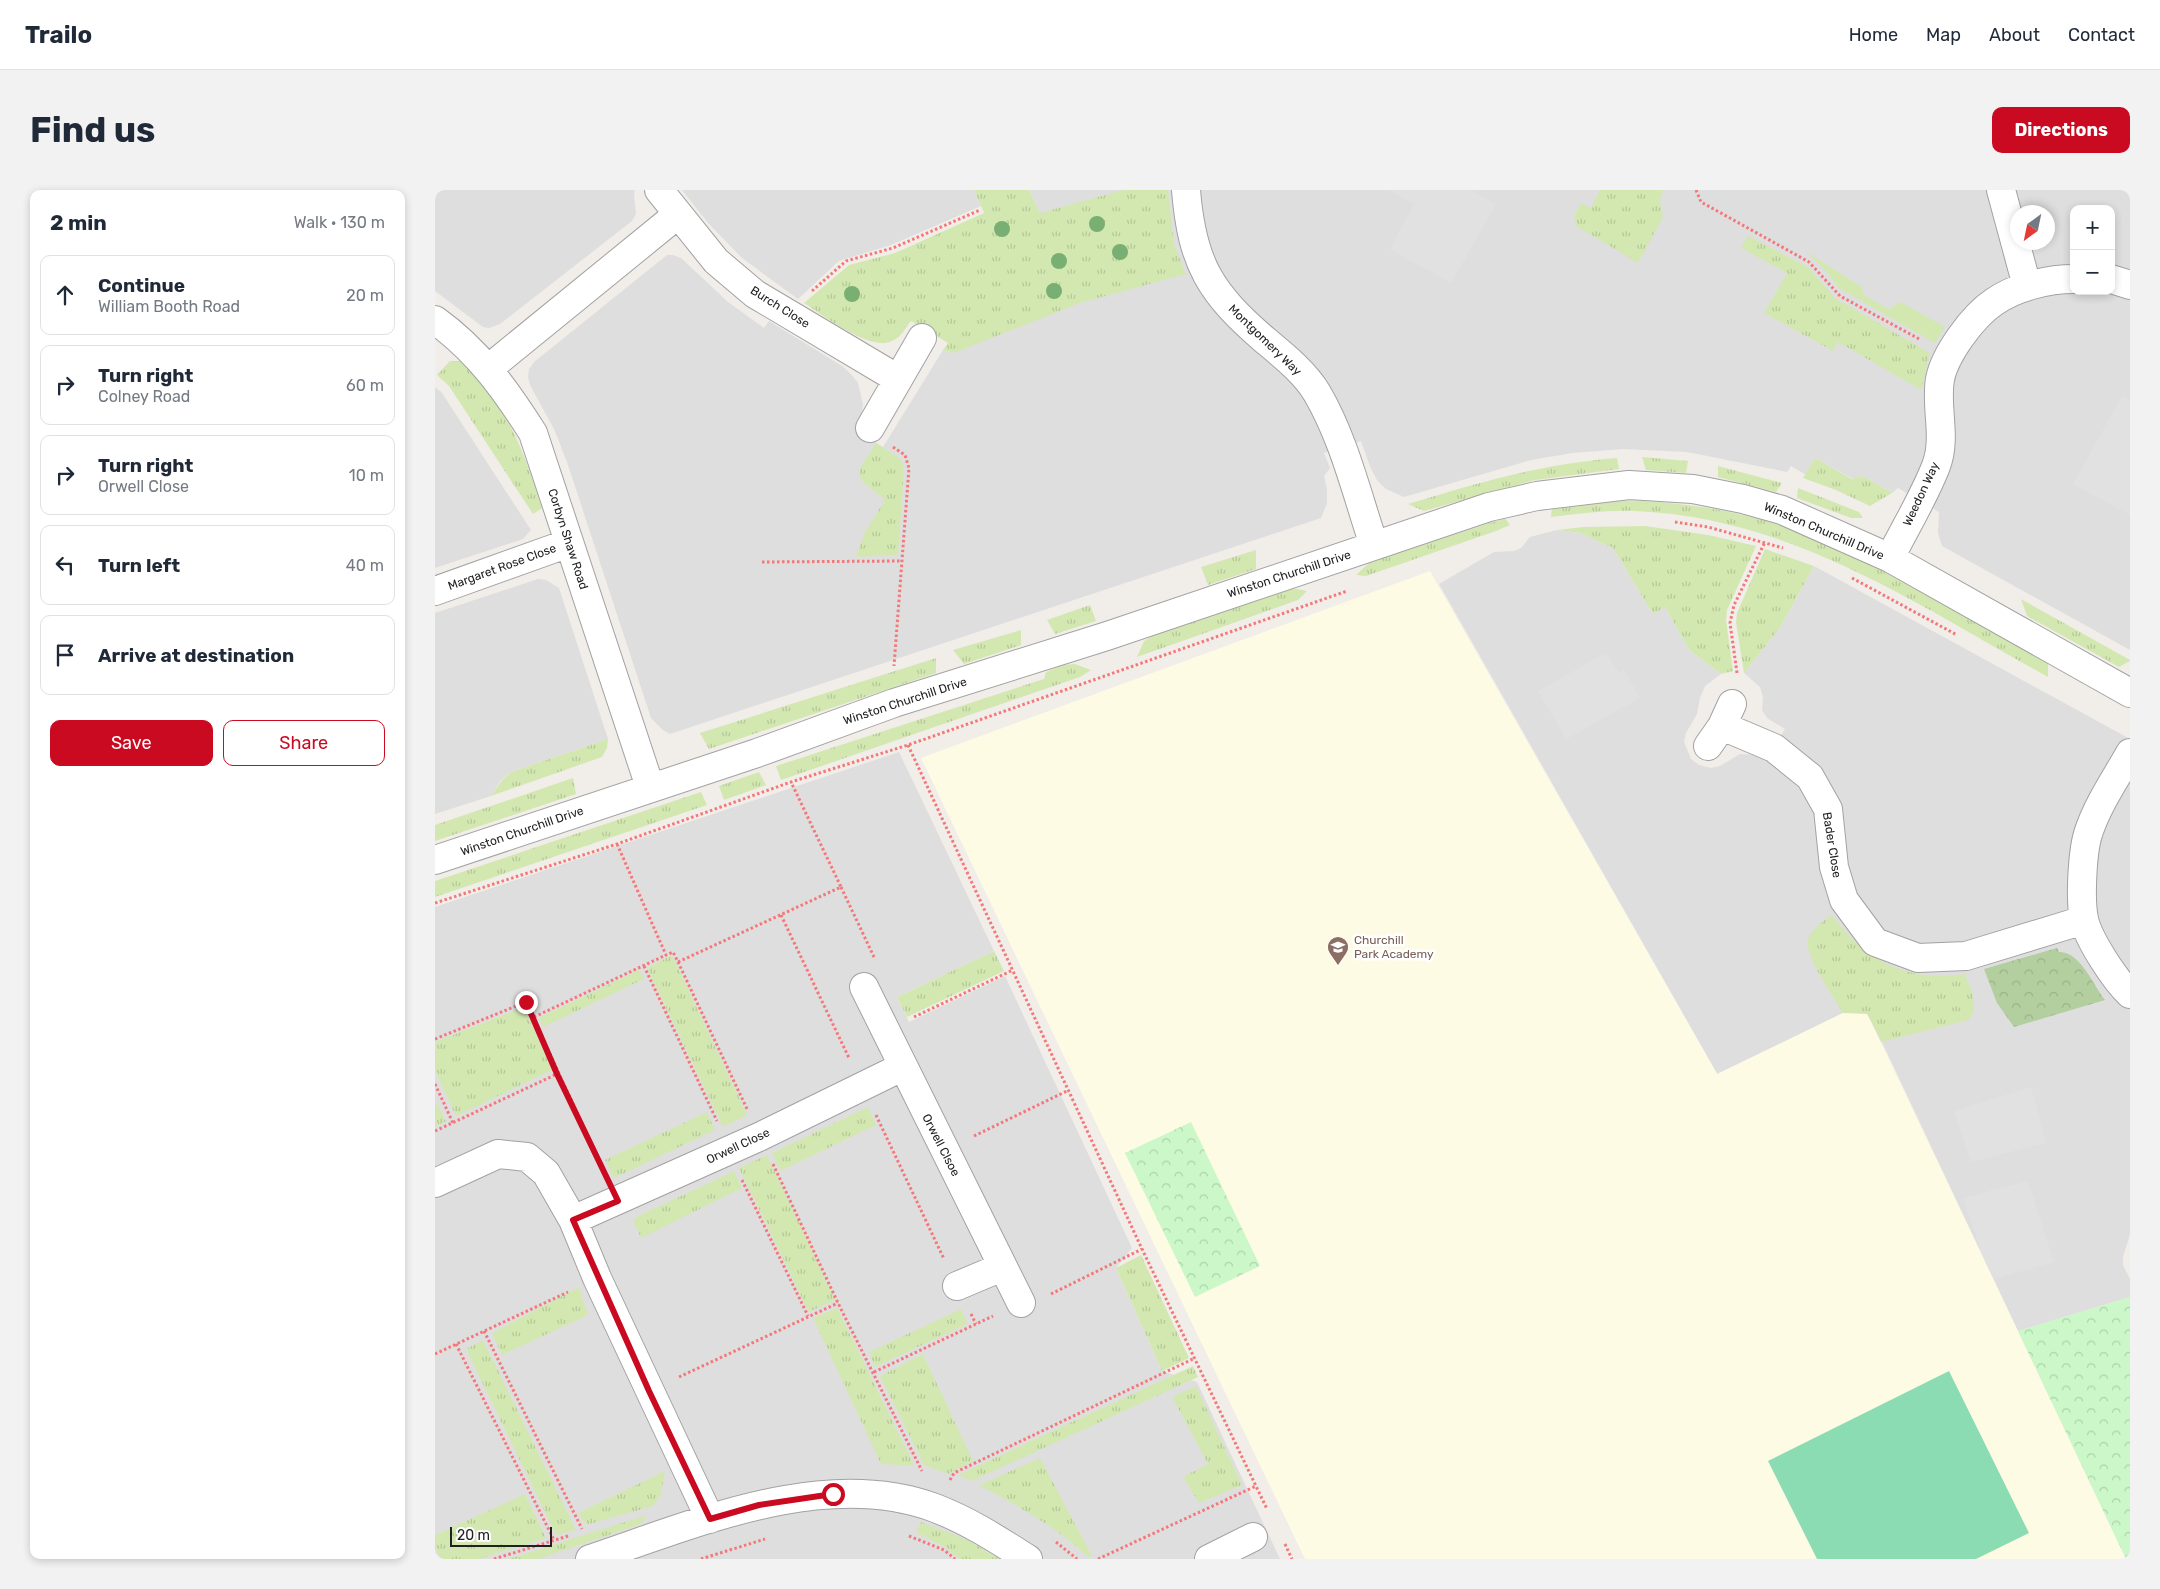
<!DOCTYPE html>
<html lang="en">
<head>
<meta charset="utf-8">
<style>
	:root { --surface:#fff; --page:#f2f2f3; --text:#1f2937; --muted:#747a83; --line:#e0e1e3; --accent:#c90a21 }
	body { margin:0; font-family:Rubik,sans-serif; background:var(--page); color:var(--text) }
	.controls { position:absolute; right:15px; top:15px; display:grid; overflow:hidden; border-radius:10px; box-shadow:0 2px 8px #0003 }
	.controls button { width:45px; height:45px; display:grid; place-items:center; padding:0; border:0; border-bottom:1px solid var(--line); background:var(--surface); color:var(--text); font:25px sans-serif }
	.compass { position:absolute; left:1575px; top:15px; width:45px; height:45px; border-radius:50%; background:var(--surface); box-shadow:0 2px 8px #0003; rotate:213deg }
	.scale { position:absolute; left:15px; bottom:12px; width:102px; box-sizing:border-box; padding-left:5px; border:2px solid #212121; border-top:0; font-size:14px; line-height:18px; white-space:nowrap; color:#212121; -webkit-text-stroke:4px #fff; paint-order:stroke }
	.stop { position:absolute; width:15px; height:15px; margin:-11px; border:4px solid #c90a21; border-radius:50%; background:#fff }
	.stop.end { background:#c90a21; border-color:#fff; box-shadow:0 1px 5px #0008 }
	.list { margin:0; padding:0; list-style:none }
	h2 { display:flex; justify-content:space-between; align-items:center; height:65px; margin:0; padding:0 20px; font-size:21px }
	h2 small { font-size:16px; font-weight:400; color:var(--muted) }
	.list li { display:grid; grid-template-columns:32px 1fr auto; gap:15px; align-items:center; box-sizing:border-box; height:80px; margin:0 10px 10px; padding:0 10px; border:1px solid var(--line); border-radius:10px }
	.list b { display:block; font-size:19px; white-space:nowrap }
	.list p { margin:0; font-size:16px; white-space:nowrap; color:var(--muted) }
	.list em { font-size:16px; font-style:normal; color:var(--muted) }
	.actions { display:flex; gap:10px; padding:15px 20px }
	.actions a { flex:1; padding:11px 0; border:1px solid var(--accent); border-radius:10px; text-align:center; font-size:18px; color:var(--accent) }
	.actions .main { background:var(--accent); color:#fff }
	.icon { flex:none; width:28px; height:28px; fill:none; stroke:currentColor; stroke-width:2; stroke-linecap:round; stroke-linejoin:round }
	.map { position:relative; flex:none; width:1695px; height:1369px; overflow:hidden; border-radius:10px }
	header { display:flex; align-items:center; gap:30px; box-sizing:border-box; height:70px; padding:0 25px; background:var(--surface); border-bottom:1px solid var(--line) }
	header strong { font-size:24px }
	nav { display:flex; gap:28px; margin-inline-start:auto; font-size:18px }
	.intro { display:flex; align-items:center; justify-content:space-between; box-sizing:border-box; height:120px; padding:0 30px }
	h1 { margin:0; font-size:35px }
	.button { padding:12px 22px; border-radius:10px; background:var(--accent); color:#fff; font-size:18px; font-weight:700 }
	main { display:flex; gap:30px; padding:0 30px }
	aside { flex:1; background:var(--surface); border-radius:10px; box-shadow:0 2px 8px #0003 }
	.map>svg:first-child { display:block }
</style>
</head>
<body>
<header>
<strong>Trailo</strong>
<nav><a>Home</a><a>Map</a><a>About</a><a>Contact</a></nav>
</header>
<div class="intro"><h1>Find us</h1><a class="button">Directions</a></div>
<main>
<aside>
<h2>2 min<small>Walk · 130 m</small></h2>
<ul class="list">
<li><svg class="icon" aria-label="ahead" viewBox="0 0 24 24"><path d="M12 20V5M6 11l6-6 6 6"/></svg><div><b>Continue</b><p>William Booth Road</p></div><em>20 m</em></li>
<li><svg class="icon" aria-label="right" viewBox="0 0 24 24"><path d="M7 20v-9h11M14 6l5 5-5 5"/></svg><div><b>Turn right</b><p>Colney Road</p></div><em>60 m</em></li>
<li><svg class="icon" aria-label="right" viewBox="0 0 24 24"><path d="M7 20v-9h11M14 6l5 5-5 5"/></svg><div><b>Turn right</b><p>Orwell Close</p></div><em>10 m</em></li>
<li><svg class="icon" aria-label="left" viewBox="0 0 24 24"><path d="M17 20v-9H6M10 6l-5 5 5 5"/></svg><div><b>Turn left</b></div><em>40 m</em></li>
<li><svg class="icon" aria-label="arrive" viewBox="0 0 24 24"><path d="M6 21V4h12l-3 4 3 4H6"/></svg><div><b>Arrive at destination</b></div></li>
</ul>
<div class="actions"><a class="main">Save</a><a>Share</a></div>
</aside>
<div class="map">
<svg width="1695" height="1369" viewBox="0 0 1695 1369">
	<defs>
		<pattern id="grass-tufts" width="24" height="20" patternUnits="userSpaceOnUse" patternTransform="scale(1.25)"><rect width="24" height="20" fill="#d3e8b1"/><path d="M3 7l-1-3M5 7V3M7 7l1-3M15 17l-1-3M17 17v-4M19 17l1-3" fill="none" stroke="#b5c798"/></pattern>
		<pattern id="forest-crowns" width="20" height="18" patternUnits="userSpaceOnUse" patternTransform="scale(1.25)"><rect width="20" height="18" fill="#b3ce9f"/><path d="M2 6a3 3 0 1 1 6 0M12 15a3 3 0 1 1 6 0" fill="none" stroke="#9ab189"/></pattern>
		<pattern id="park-crowns" width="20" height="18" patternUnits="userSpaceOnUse" patternTransform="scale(1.25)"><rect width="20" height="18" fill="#cbf7c9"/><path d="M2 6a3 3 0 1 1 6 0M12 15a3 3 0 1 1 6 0" fill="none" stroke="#aed3ac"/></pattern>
	</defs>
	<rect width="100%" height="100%" fill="#f1ede8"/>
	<!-- residential -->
	<path fill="#dfdede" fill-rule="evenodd" d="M0 0H200L199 4 201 24 197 31 65 134 54 138 48 137 0 101Z
		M247 0H539L546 16 456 55 404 71 363 109 307 68 273 33Z
		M594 0H1695V460L1507 356 1503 343 1504 322 1463 298 1457 303 1428 286 1418 289 1380 268 1371 285 1356 276 1352 282 1252 262 1188 259 1138 263 1096 270 969 307 951 299 942 290 936 279 926 251 889 263 895 278 889 286 892 300V313L886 328 235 544 228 540 216 528 133 275 120 241 95 195 93 187 94 179 99 172 232 65H238L246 68 293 112 329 138 334 131 407 176 416 184 423 193 428 214 426 231 420 240 448 257 508 160 520 163 605 24ZM1639 19H1676V101H1639ZM1582 22H1612V52H1582Z
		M0 197 7 203 96 340 88 349 0 378Z
		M1122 340 1145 343 1178 358 1218 424 1230 417 1254 460 1286 484 1270 496 1265 508 1262 524 1251 543 1249 552 1256 569 1264 575 1276 578 1285 576 1305 564 1323 565 1332 569 1350 539 1332 528 1327 520 1328 507 1325 497 1309 483 1346 436 1379 376 1695 549V1044L1688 1067V1075L1695 1089V1107L1583 1141 1447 852 1408 823 1283 885 1004 394 1059 362 1079 361 1086 358 1095 347Z
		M103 389 111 390 124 398 173 549 76 582 67 589 56 606 0 624V423Z
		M464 562 559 761 462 807 474 832 570 786 697 1058 681 1078 727 1181 762 1192 845 1369H0V717Z"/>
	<!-- education -->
	<path fill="#fefbe5" d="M995 381 1282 884 1408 823H1432L1691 1369H870L486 568Z"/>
	<!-- grass -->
	<path fill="url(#grass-tufts)" d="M539 0H594L605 23 688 0H733L739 54 751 84 645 113 519 163 508 160 513 153 476 131C470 138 466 148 457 151 435 162 388 125 369 113L414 75 460 63 549 23Z
		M1165 0H1228L1225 10 1228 27 1203 73 1141 36 1139 26 1146 13 1156 18Z
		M1313 46 1373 77 1400 108 1495 163 1486 200 1403 152 1398 161 1329 123 1352 83 1306 58Z
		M15 171H28C38 183 50 195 60 209 82 243 95 280 107 318L98 324 14 196 2 185Z
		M441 253 466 269 469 279 463 365 421 367 430 342 450 310C418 283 417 290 441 253Z
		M1207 267 1253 271 1251 283 1211 280Z
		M1182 268 1184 279 1100 290 989 321 973 314C1045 292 1107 274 1182 268Z
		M1380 268 1417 289 1428 286 1457 303 1435 316 1401 300 1368 288Z
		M1283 276 1347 293 1341 302 1283 287Z
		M1363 298 1424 322 1428 328H1416L1362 308Z
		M1169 310C1238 310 1305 319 1370 344 1407 358 1441 378 1476 396 1521 421 1567 446 1613 471V487C1481 414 1356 327 1199 321 1171 320 1144 324 1116 327L1117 317Z
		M1070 328 1075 335 1061 341 931 386 921 385 935 372Z
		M1210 336 1273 345 1321 356 1292 420 1291 430 1298 481 1286 484 1254 460 1230 417 1218 424 1178 358 1145 343 1122 340 1148 337Z
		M1330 359 1379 376 1346 436 1309 483 1301 432 1302 423Z
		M821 360V379L773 395 766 377Z
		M857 398 872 401 863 410 702 467 709 451 717 446Z
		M1586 409 1695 470V471L1684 477 1592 426Z
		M655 415 661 431 620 444 612 430Z
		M586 440V455L529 474 518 460Z
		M501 468V483L274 559 265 543Z
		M640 474 656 480 645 487 346 590 341 576 609 489 611 482 627 475Z
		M173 549 172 558 167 567 56 606 68 589 76 582Z
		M324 582 331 595 289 610 284 596Z
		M138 588 141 604 0 651V635Z
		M266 602 272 615 0 707V691Z
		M1397 725C1432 772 1472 792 1530 784 1535 798 1546 818 1533 830L1447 852 1432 824 1408 823C1400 809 1369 766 1373 750 1376 739 1388 731 1397 725Z
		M559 761 569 781 472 827 462 807Z
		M237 765 312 925 288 937 212 778Z
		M204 780 209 789 108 837 104 828Z
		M89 817 117 880 21 926 0 881V852Z
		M0 910 11 931 0 937Z
		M433 917 441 935 345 981 337 963Z
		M272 922 280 940 179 988 170 970Z
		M332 965 400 1110 374 1122 304 978Z
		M299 981 307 998 206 1048 198 1030 203 1026Z
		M706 1065 754 1168 727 1181 681 1078Z
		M144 1097 153 1125 67 1165 57 1143Z
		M402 1118 477 1271 479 1276 446 1274 378 1128Z
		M526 1119 532 1134 440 1177 434 1162Z
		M48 1150 141 1340 121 1345 31 1159Z
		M488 1164 538 1271 513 1284 489 1275 445 1186Z
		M758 1176 763 1187 537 1291 523 1285Z
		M761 1196 807 1295 764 1313 748 1287 773 1274 737 1207Z
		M605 1268 657 1366 653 1367C620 1336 583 1316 544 1295Z
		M230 1281 226 1304 218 1316 151 1335 143 1323Z
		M90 1304 111 1348 44 1369H6L0 1357V1345Z
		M212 1325 206 1334 103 1369H73Z
		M486 1332 535 1351 564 1369H525L511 1358 481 1342Z"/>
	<!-- forest -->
	<path fill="url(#forest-crowns)" d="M1622 758 1624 762C1645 761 1658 795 1670 810L1579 837 1562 813 1549 779Z"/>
	<!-- park -->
	<path fill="url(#park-crowns)" d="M756 932 825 1076 760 1107 690 963Z
		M1695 1107V1369H1691L1583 1141Z"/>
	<!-- garden -->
	<path fill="#d3e8b1" d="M1370 61 1427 97 1429 105 1453 119 1466 112 1510 137 1500 153 1404 98 1387 77Z"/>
	<!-- pitch -->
	<path fill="#8bdcb2" d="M1514 1181 1594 1343 1541 1369H1382L1333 1271Z"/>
	<!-- parking -->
	<path fill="#e1e1e1" d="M954 0H1036L1061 14 1016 93 955 59 979 14Z
		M1687 206 1695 210V325L1638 294Z
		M1171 463 1184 483 1189 480 1205 508 1131 549 1103 501Z
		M1596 897 1611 953 1536 972 1519 921Z
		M1593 991 1619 1072 1559 1089 1547 1064 1528 1008Z"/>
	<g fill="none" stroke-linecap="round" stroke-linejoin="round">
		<!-- minor casing -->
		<g stroke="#a2a2a2" stroke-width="30">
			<path id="minor" d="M224 0 281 71 320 104 463 189
				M751 0C757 74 775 103 831 151 849 166 870 183 882 203 909 249 922 305 939 355
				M1566 0 1592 96
				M1676 89 1695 95
				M0 130C43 161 70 199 98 243L215 597
				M53 179 242 25
				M435 238 487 148
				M1455 368C1470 338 1489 307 1501 276 1512 247 1500 218 1505 189 1510 164 1538 126 1559 112 1580 97 1613 89 1639 89
				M0 401 134 353
				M1287 536 1297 514
				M1273 556 1287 536 1339 558 1375 587 1393 619 1399 677 1409 710 1440 752 1483 768 1531 766 1649 730
				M1695 563C1681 588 1663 614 1654 641 1647 660 1645 710 1649 729 1653 749 1680 790 1695 804
				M0 670 322 563 459 513 672 446 1054 317 1102 306 1194 295 1258 299 1308 309 1347 320 1455 368 1695 503
				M429 797 586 1113
				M0 993 63 964 92 967 111 983 138 1030 162 1088 275 1329
				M138 1030 324 947 467 877
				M522 1096 567 1077
				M155 1369C260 1334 389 1277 500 1318 534 1331 563 1350 593 1369
				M774 1369 818 1347"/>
		</g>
		<!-- path -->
		<path stroke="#f47779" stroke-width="3" stroke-dasharray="2.5 2.5" stroke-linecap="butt" d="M1261 0 1266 12 1374 72 1405 106 1486 150
			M377 101 411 71 458 58 545 20
			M458 257 470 265 474 278 459 476
			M1240 332 1273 337 1348 358
			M327 372 466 371
			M1417 388 1522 445
			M1302 483 1295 433 1299 415 1330 352
			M473 555 707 1059 832 1319
			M182 654 231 765 238 762 243 772 312 919
			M406 697 439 767
			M0 713 182 654 356 592 473 555 912 401
			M346 725 414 868
			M243 772 406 697 356 592
			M209 776 282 931
			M99 827 231 765
			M479 827 578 780
			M0 849 91 812 169 981
			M0 894 18 933
			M441 925 509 1069
			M0 941 122 884
			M539 946 634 900
			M338 974 403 1113 487 1281
			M307 990 373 1126
			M616 1104 707 1059
			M536 1124 541 1134
			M49 1141 147 1339
			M21 1154 119 1350
			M0 1164 133 1102
			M439 1182 558 1126
			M244 1187 403 1113
			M515 1290 519 1283 760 1168
			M474 1346 509 1360 520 1369
			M621 1352 642 1369
			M850 1354 857 1369
			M59 1369 133 1346
			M266 1369 330 1349
			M663 1369 821 1296"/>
		<!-- minor -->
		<use href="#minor" stroke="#fff" stroke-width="28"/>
	</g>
	<!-- trees -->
	<g fill="#79af72">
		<circle cx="662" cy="34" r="8"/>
		<circle cx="567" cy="39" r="8"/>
		<circle cx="685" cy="62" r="8"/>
		<circle cx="624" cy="71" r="8"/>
		<circle cx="619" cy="101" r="8"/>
		<circle cx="417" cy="104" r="8"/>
	</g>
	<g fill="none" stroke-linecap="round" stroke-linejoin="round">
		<!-- route -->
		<path stroke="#c90a21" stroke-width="6" d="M91 812 122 884 183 1011 138 1030 214 1201 275 1329 324 1315 398 1304"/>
	</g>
	<!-- icons -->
	<defs>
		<g id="school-pin" transform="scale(1.125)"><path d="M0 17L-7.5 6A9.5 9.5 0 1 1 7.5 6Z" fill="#8d6e63" stroke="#fff"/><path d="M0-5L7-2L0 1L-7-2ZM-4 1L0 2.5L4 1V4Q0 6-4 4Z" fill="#fff"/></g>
	</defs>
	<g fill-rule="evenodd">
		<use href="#school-pin" x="903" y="757"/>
	</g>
	<g text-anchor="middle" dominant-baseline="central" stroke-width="5" stroke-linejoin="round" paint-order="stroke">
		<!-- street labels -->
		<g font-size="12" fill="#212121" stroke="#fff">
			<text transform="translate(345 117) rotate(32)">Burch Close</text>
			<text transform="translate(830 150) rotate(44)">Montgomery Way</text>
			<text transform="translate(1486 304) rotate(-65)">Weedon Way</text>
			<text transform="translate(1389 341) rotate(23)">Winston Churchill Drive</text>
			<text transform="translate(133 349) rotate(72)">Corbyn Shaw Road</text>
			<text transform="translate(67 377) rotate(-20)">Margaret Rose Close</text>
			<text transform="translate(854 384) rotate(-18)">Winston Churchill Drive</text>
			<text transform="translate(470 511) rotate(-18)">Winston Churchill Drive</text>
			<text transform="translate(87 641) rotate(-19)">Winston Churchill Drive</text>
			<text transform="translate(1397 655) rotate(81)">Bader Close</text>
			<text transform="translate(506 955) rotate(63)">Orwell Clsoe</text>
			<text transform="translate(303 956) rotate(-25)">Orwell Close</text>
		</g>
		<!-- education labels -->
		<g font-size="12" fill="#785e54" stroke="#fff" text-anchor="start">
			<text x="919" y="750">Churchill<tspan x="919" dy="14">Park Academy</tspan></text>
		</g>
	</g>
</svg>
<div class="controls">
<button>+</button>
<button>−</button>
</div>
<svg class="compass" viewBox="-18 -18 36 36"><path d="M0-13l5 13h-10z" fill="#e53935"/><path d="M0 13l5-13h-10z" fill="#747a83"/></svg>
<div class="scale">20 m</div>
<div class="stop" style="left:398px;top:1304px"></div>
<div class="stop end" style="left:91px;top:812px"></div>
</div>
</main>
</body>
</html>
